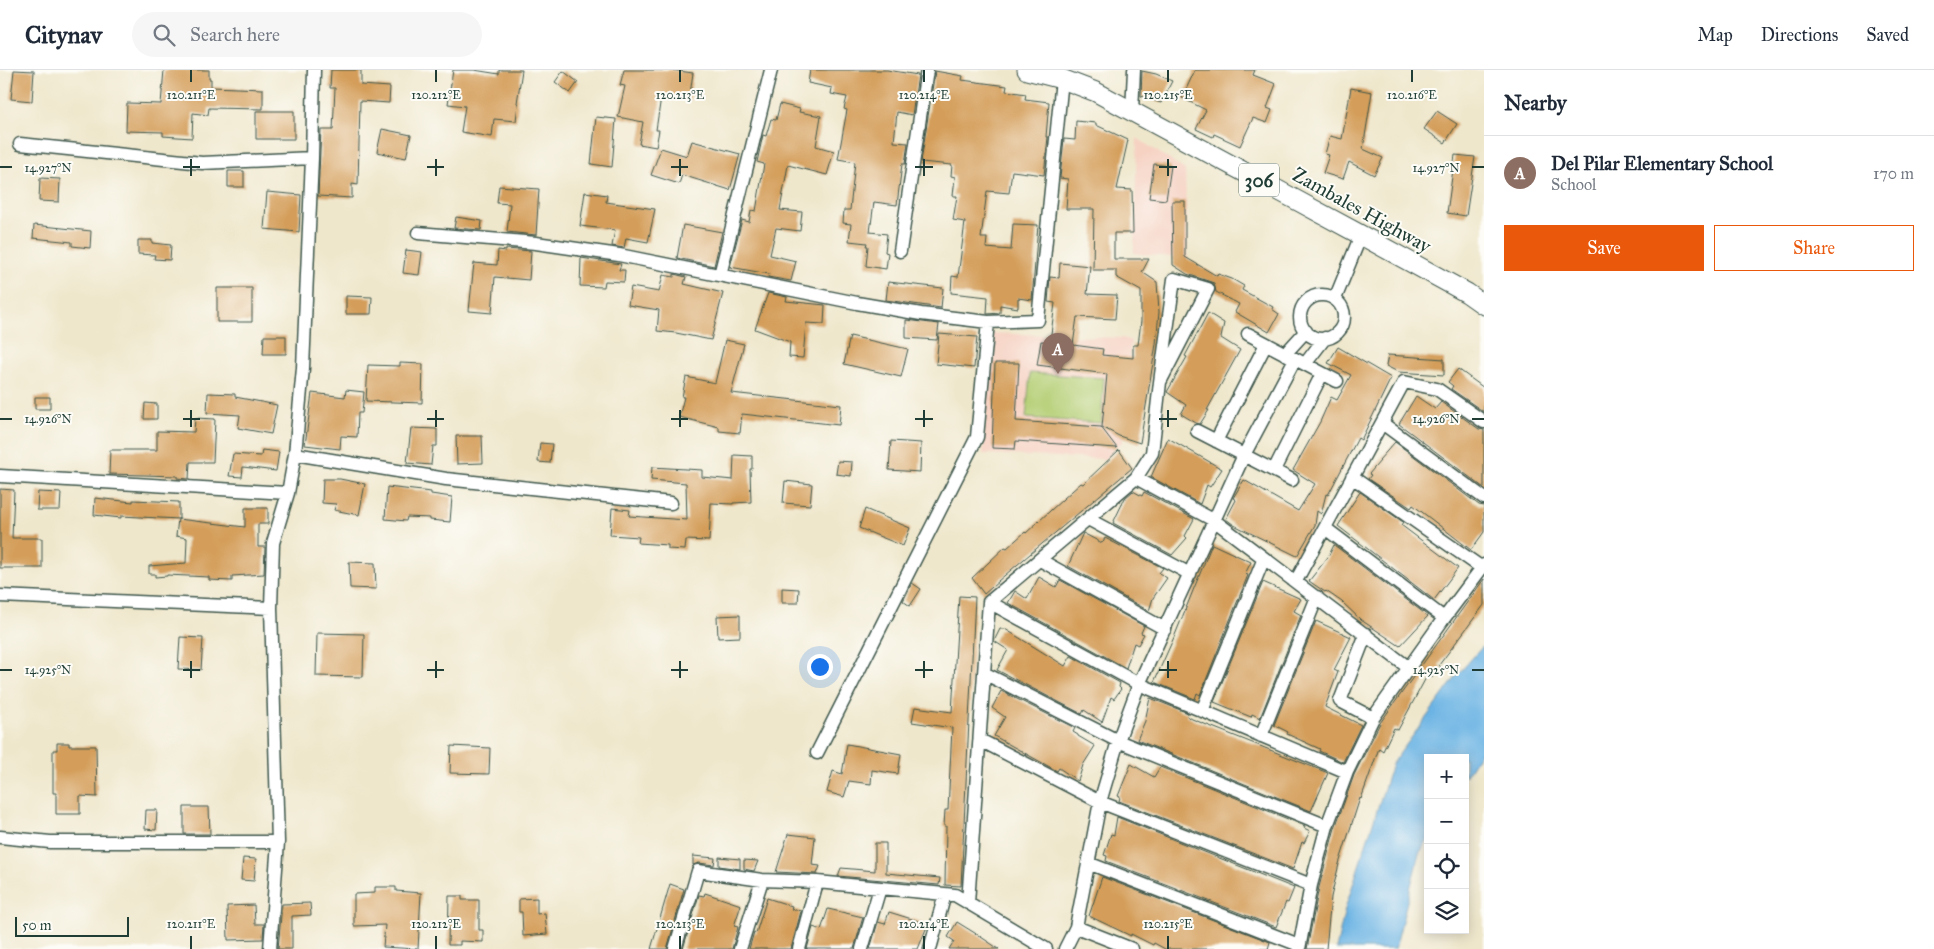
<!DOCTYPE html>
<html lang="en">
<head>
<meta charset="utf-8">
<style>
	:root { --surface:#fff; --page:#f6f6f7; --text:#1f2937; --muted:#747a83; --line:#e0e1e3; --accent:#ea580c }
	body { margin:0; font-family:"IM FELL Great Primer",serif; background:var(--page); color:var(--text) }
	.controls { position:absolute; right:15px; bottom:15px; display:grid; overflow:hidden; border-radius:0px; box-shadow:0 2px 12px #0003 }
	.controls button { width:45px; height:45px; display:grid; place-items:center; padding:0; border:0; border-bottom:1px solid var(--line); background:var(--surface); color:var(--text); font:25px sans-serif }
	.scale { position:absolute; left:15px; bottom:12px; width:114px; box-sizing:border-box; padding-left:5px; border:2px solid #1f3d34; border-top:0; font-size:14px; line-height:18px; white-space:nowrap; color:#1f3d34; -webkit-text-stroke:4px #fdfcf7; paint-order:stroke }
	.you { position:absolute; left:819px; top:596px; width:18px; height:18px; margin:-12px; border:4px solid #fff; border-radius:50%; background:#1a73e8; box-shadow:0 0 0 8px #1a73e833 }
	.badge { display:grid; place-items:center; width:32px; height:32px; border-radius:50%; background:var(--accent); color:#fff; font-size:16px; font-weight:700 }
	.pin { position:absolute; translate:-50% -41px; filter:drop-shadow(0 1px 2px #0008) }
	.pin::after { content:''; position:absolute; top:26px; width:18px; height:15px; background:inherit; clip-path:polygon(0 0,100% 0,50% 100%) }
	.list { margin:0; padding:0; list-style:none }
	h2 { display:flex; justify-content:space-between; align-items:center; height:65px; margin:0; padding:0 20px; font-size:21px }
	h2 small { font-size:16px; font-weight:400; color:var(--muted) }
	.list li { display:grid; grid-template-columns:32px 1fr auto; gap:15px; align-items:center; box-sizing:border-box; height:75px; padding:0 20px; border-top:1px solid var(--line) }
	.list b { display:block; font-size:19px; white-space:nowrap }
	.list p { margin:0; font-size:16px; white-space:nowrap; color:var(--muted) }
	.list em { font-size:16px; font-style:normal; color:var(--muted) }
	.actions { display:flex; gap:10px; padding:15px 20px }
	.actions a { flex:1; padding:11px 0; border:1px solid var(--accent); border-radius:0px; text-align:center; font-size:18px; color:var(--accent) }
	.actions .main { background:var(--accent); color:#fff }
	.icon { flex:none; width:28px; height:28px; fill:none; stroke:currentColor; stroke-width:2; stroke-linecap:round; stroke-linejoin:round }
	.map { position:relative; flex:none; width:1484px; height:879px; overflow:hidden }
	header { display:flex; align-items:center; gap:30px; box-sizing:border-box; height:70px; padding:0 25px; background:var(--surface); border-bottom:1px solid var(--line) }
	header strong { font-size:24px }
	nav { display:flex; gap:28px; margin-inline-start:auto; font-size:18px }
	.search { width:350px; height:45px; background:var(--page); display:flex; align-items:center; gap:12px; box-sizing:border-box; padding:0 18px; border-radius:28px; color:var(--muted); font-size:19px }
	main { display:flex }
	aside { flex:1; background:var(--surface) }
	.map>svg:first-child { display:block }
</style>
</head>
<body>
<header>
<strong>Citynav</strong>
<div class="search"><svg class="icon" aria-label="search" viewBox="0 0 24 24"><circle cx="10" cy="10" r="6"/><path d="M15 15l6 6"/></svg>Search here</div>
<nav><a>Map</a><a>Directions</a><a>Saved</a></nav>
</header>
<main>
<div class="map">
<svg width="1484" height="879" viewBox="0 0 1484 879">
	<rect width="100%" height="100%" fill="#fdfcf7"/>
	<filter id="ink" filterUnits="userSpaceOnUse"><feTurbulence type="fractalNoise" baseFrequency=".02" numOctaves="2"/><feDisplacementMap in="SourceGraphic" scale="10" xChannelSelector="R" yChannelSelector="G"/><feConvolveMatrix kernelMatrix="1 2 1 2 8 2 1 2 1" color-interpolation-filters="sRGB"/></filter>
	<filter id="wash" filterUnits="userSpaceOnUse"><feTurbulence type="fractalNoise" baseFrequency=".0096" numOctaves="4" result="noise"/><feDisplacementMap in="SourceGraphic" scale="20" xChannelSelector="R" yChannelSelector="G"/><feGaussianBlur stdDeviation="1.12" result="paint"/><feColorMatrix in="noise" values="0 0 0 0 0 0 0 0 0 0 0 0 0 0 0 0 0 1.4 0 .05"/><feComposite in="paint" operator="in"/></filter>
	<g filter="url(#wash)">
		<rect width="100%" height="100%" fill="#efe7cc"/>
		<!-- built -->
		<path fill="#f6d2c3" d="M1137 68 1185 100 1188 189 1134 183Z
			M992 263 1123 268 1131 271 1124 337 1123 371 1105 389 983 384Z"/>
		<!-- green -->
		<path fill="#b4ce73" stroke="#6a8654" d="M1030 303 1104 308 1101 353 1026 348Z"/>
		<!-- water -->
		<path fill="#6cb4e4" stroke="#46788c" d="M1484 575V677L1465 707V688H1428V769L1419 784 1395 879H1336L1345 839 1392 694 1459 603Z"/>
		<g id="blocks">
			<!-- building -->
			<path fill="#d49e5a" d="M14 0 34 1 32 31 11 29Z
				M164 0H209V9H211V17L263 19V39L209 38 208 45 193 43 192 68 163 66V62L126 61 127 33 161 34Z
				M331 0H361V15L390 17 389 33 360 31 358 115 352 114V128L318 126 321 60H333L335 18H330Z
				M453 0H474L499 4V0H522L517 33 518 34 516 51 494 49 492 67 461 62 465 36 448 34Z
				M624 0H672L693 3 689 31 661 27 656 60H659L656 77 639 74 643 52 618 47 625 16 620 15Z
				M810 0H887L918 5 912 45 897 42 894 72 908 73 905 94H902L897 135 874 132 870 162 887 164 885 182 888 183 886 199 866 196 868 176H866L867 173 849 171 851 154 843 153 844 140H850L855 92 838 89 847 40 844 39 847 27 831 24 832 18 808 13Z
				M1195 0H1255L1253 5 1276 14 1267 38 1272 40 1267 53 1253 48 1240 76 1214 64 1213 67 1196 59 1206 40 1182 28Z
				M563 1 578 12 570 23 555 12Z
				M935 1 963 6 962 10 1007 16 1006 21 1026 24 1025 29 1049 32 1046 67H1048L1044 105 1012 101 1009 123 987 121 981 168H987L986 178 1011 180 1013 154 1038 155 1032 230 1018 228V238L1000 235V243L987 244 988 227 951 223 952 206 958 207 965 152 953 150 957 126H953L955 107 951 106 952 95 921 92Z
				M1142 1 1156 4 1172 11 1161 33 1141 26Z
				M1351 18 1372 22 1363 79 1383 88 1374 105 1349 92 1343 109 1323 103 1329 85 1325 84 1330 66 1342 69Z
				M780 34 800 39 799 42 821 46 816 76 834 81 827 105 788 95 780 140 802 142 800 161 776 158 770 185 796 191 791 211 768 207 769 204 730 197 742 150 749 152 751 140 756 141 764 94 757 92 763 65 766 66 771 49 776 50Z
				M256 41H294V69H256Z
				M1437 41 1457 54 1445 73 1424 59Z
				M596 47 616 49 612 97 591 94Z
				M1076 51 1096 53V55L1128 70 1117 119 1132 120 1133 163H1114V189H1149L1142 202 1157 212 1159 242 1156 274 1140 373 1119 366 1102 357 1107 304 1037 295 1041 271 1050 272 1055 233 1048 232 1050 207 1059 208 1060 193 1090 196 1087 224 1117 225 1115 249 1077 247 1073 275 1103 279 1102 285 1133 288V275H1138L1141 251V221L1116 207V200H1093L1094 139H1066L1068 109 1060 108 1064 69 1075 70Z
				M382 59 411 65 406 88 377 82Z
				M692 71 740 84 730 120 682 105 679 114 651 105 661 78 687 86Z
				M1455 85 1475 87 1466 146 1447 143Z
				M1154 94 1171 96 1166 130 1149 128Z
				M228 101H244V117H228Z
				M40 108 60 109 59 132 39 131Z
				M499 116 539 119 536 165 507 162 510 134 497 133Z
				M267 122 301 125 299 162 264 159Z
				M585 122 607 125 606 132 655 139 648 172 626 168 624 178 612 176 615 160 580 156Z
				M1172 131H1185V187L1217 206 1218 204 1232 209 1244 216 1242 220 1273 237 1272 239 1279 244 1269 262 1235 242 1239 234 1216 222 1214 213 1187 204 1173 195Z
				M456 147 482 151 481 160 454 158Z
				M34 155 91 161 90 178 72 176V172L33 168Z
				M683 155 722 162 714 196 677 188Z
				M138 170H152V173L171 175 170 190 154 189 155 185 138 184Z
				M506 179 531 181 529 210 495 207 492 243 469 241 474 193 497 195 498 180 506 181Z
				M406 180 422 182 419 205 403 203Z
				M581 188 621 194 619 200H625L624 212 605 211 604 217 580 216Z
				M674 204 686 207 684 214 723 223 711 270 676 263 657 261 659 240 628 235 631 217 659 222 663 205 674 207Z
				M888 212 943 218 941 238 886 230Z
				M217 218H252V252H217Z
				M768 223 787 227 786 231 825 235 824 254 806 253 803 288 789 287 790 272 755 259Z
				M346 226 372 227 371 244H346Z
				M1208 243 1224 253 1221 268 1240 280 1207 340H1209L1200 354 1196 353 1181 344 1186 335 1167 322 1187 287 1185 286Z
				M906 250 939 254 937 270 906 268Z
				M939 264 977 267 974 298 936 294Z
				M264 266H286V284H263Z
				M850 266 908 279 901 307 844 294Z
				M725 270 744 274 731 323 841 335 839 355 742 344 740 363 719 361V357L679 347 684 327H682L686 307 715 313Z
				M1338 277 1391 308 1361 370 1358 368 1328 425 1326 424 1321 444 1317 441 1315 455 1297 486 1234 455 1226 449 1236 430 1233 428 1244 410 1298 441 1315 414 1293 400 1320 352 1331 327 1337 330 1351 305 1328 293Z
				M1388 285 1444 289V305L1398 302 1386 296Z
				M400 293 423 294 422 333 366 331 368 295 400 296Z
				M995 293H1019L1016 351 1101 357 1117 378 1016 371 1015 379 992 378Z
				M1458 299 1484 318V342L1451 319 1453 316 1448 312Z
				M346 320 364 322 362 343H358L357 367 341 366 340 379 305 375 312 323 345 327Z
				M208 323 235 324V327L277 335 271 364 238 358 240 345 207 343Z
				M1416 326 1435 339 1441 332 1479 359 1484 360V418L1399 354Z
				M35 327H50V339H35Z
				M145 333 157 334V349H144Z
				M195 348 215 349 213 392H190L189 409 177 408V406L109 404 110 380H157V361L194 362Z
				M411 358 437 359V376H433L431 395 407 393Z
				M456 366H482L483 393 457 394Z
				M1168 368 1222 399 1210 417 1207 415 1200 434 1151 407Z
				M891 371 921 373 920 402 889 400Z
				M1395 372 1479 435 1484 436V462L1471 480 1413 435 1411 438 1368 409 1371 405 1369 404 1380 391 1379 390Z
				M540 373 552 374 550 393 538 392Z
				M262 380 279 382 276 401 243 397 242 407 229 406 233 384 261 386Z
				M1119 380 1132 398 998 511H999L984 524 972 508 1005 477 1007 478 1025 462 1026 463 1063 429 1081 413 1083 414Z
				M734 385 752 386V399H750L751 432 733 433V434L711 433 709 471 686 470 685 480 668 479V475L638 473 639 467 610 465 612 438 630 440 629 446 687 450 686 413 651 410 652 397 702 400V407L733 410Z
				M838 391 852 392 851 406 836 404Z
				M323 409H340L365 414 359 445 334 440 336 434 322 433Z
				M785 411 812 414 810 435 783 433Z
				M387 417 431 422V424L452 427 450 452 430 450V448L407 447 406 451 385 449Z
				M0 419 14 420 12 468H42V498H0Z
				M1133 421 1142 426 1144 422 1194 449 1185 466 1187 468 1172 485 1113 453 1125 428Z
				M38 422 61 423 60 440H37Z
				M1360 422 1403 452 1401 455 1458 498 1434 530 1338 456Z
				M95 428 133 432V430L179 432V449L121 446V448L94 445Z
				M245 438H268V454H258V477H265L264 504 232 506V511L209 510V507L167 505V506L155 507V504H149V496L186 493 187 468 176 466 178 449 245 457Z
				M865 439 910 458 903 476 859 458Z
				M1083 463 1102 473 1105 468 1163 498 1159 503 1167 508 1153 528 1149 541 1068 496Z
				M1212 474 1251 492 1245 504 1248 505 1200 625 1197 623 1195 629 1154 612 1175 565Z
				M1334 475 1428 546 1400 576 1361 550 1342 532 1326 521 1325 522 1309 511 1328 487Z
				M349 492 375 493 376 519 350 518Z
				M1039 507 1056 517 1060 510 1144 556 1141 563 1144 564 1138 575 1134 573 1126 598 1008 533 1015 521 1027 529Z
				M1484 509V535L1439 595 1441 597 1433 607 1428 604 1398 660 1394 658 1383 681 1379 678 1361 729 1360 728 1339 794 1331 827 1326 879H1307L1319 817 1335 758 1354 705 1380 653Z
				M1263 512 1301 529 1294 541 1301 545 1260 648 1252 644 1251 647 1214 632Z
				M912 513 921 519 910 536 903 531Z
				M782 518 799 519 798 533H782Z
				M959 526 975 527 961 816 945 815 946 756H944L945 740H948L952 658 912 652 915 637 952 642Z
				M740 545V567L718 568 717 546Z
				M1316 551 1351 567 1334 600 1338 602 1325 637 1361 655 1343 692 1319 681 1320 679 1287 664 1288 662 1274 655Z
				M1000 559H1005L1065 596 1071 586 1120 613 1119 617 1121 619 1114 629 1111 627 1102 652 1084 640 1082 644 997 600 1008 580 994 571Z
				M317 563 364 564 363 607 316 606Z
				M180 567 203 568 201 600 178 599Z
				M1001 621 1075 658 1073 662 1078 665V666L1095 676 1083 695 1078 711 1059 698 1057 701 994 666 1005 647 992 638Z
				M1150 628 1188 643 1187 646 1192 649 1328 703 1311 741 1137 670 1145 651Z
				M57 673H69V676H96L97 727 80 726V744H56V723H53V680H57Z
				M847 674 901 684 898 704 872 700 871 714 849 711 844 727 827 722 833 701 842 704Z
				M451 676 490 678 489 704 450 703Z
				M1131 694 1154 707 1160 697 1305 756 1304 758 1310 761 1304 773 1302 772 1293 799 1119 731 1120 727 1118 726Z
				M184 737H209L210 764H184Z
				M146 740H157L156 760 145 759Z
				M1117 747 1294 818 1288 833 1286 832 1276 857 1106 791 1107 786 1104 785 1111 764 1114 765Z
				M788 764 815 767 812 795 820 796 817 804 776 802Z
				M875 773H886V803L940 808 939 815 838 806 841 798 875 801Z
				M693 786 715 788 714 795 699 793 693 795Z
				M719 787 740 789V799L719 796Z
				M243 788 256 789 254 811 241 810Z
				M744 790 758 791 754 801 744 799Z
				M1102 807 1270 872 1268 879H1165L1154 873 1153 875 1131 864V866L1089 846Z
				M670 814 684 819 667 879H651Z
				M375 817H396V821L421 823 418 879 383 877 385 855 354 856V824L375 823Z
				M705 823 741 835 734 856 738 857 732 879H683L699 825 704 826Z
				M449 826H462V830H479V860H483V872L460 871V875H448Z
				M537 828V844L545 843 547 864 523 866 522 842H519V829Z
				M767 828 792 836 791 839 801 841 791 879H749L754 862 756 863Z
				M310 833 311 845 292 846V879H278L282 834Z
				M254 835 255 854H264L263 869 228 870 227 836Z
				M828 839 863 847 854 879H807L813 857 821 860Z
				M889 842 928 854 918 879H870L878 852 885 854Z
				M957 852 978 865 999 879H949L954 871 948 867Z"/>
		</g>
	</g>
	<g filter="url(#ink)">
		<use href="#blocks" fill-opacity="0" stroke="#3e564b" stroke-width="1"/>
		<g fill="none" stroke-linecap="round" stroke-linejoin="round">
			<!-- street casing -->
			<g stroke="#3e564b" stroke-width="15">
				<path id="street" d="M1132 41 1134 0
					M20 74 202 93 312 88
					M418 163 536 173 619 185 857 233 921 244 988 252 1038 250 1062 9
					M900 181 927 0
					M720 205 771 0
					M1174 209 1208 219 1160 312Z
					M1300 247a22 22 0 1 1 44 0a22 22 0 1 1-44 0Z
					M1335 229 1361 165
					M1248 264 1337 311
					M1285 284 1306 261
					M1305 294 1325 268
					M1160 312 1152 383 1136 408 1215 451 1409 598
					M1382 353 1484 428
					M1197 361 1292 410
					M1216 371 1266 274
					M295 384 446 409 671 433
					M1274 400 1322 304
					M0 406 288 423
					M1352 407 1482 498
					M1136 408 989 532 1139 614 1347 702
					M1088 449 1190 504
					M1325 458 1444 548
					M1040 490 1165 559
					M1296 511 1404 312 1437 319 1484 352
					M0 526 271 538
					M1366 564 1340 631 1373 648
					M984 603 1118 671 1327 756
					M1202 641 1264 488
					M1261 666 1317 527
					M980 670 1100 732 1311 815
					M817 683 977 367 988 252
					M0 767 50 772H278
					M1088 793 1299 875
					M968 833 989 532
					M1076 857 1132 879
					M270 879 278 772 271 538 273 473 288 423 295 384 303 298 312 88 314 0
					M675 879 698 801 762 810 817 812 955 825 1046 879
					M740 879 762 810
					M799 879 817 812
					M862 879 880 818
					M930 879 945 824
					M1065 879 1076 857 1100 732 1118 671 1139 614 1244 385 1295 289
					M1299 879 1311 815 1327 756 1347 702 1373 648 1442 551 1484 495"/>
			</g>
			<!-- primary casing -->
			<g stroke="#3e564b" stroke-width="21">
				<path id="primary" d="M1027 0 1062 9 1096 22 1361 165 1467 223 1484 235"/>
			</g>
			<!-- street -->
			<use href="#street" stroke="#fff" stroke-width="12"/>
			<!-- primary -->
			<use href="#primary" stroke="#fff" stroke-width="19"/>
		</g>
	</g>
	<!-- ticks -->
	<path fill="none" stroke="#1f3d34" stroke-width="2" d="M191 0V12M436 0V12M680 0V12M924 0V12M1168 0V12M1412 0V12M191 89V106M436 89V106M680 89V106M924 89V106M1168 89V106M0 97H12M183 97H200M427 97H444M671 97H688M915 97H933M1159 97H1177M1472 97H1484M191 340V357M436 340V357M680 340V357M924 340V357M1168 340V357M0 349H12M183 349H200M427 349H444M671 349H688M915 349H933M1159 349H1177M1472 349H1484M191 591V608M436 591V608M680 591V608M924 591V608M1168 591V608M0 600H12M183 600H200M427 600H444M671 600H688M915 600H933M1159 600H1177M1472 600H1484M191 866V879M436 866V879M680 866V879M924 866V879M1168 866V879"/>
	<g text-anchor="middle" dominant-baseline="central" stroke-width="4" stroke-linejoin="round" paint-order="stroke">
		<!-- shield labels -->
		<rect fill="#fdfcf7" stroke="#62766e" stroke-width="1" x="1239" y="93.5" width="40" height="33" rx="4"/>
		<g font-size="19" font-weight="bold" fill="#1f3d34">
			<text x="1259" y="110">306</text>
		</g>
		<!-- street labels -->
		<g font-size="20" fill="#1f3d34" stroke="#fdfcf7">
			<text transform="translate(1362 140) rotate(29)">Zambales Highway</text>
		</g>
	</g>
	<g font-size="12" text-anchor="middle" fill="#1f3d34" stroke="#fdfcf7" stroke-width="4" stroke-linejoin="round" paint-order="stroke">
		<text x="191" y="29">120.211°E</text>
		<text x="436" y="29">120.212°E</text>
		<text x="680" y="29">120.213°E</text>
		<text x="924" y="29">120.214°E</text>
		<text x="1168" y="29">120.215°E</text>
		<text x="1412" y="29">120.216°E</text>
		<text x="48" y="102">14.927°N</text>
		<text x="1436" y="102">14.927°N</text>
		<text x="48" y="353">14.926°N</text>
		<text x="1436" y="353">14.926°N</text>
		<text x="48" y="604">14.925°N</text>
		<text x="1436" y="604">14.925°N</text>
		<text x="191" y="858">120.211°E</text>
		<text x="436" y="858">120.212°E</text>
		<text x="680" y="858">120.213°E</text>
		<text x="924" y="858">120.214°E</text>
		<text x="1168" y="858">120.215°E</text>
	</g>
</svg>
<div class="controls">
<button>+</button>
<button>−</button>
<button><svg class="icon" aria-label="locate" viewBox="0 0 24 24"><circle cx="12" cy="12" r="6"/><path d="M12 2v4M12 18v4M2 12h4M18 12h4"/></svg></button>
<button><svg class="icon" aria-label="layers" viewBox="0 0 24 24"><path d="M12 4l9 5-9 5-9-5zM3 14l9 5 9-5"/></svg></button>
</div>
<div class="scale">50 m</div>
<div class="you"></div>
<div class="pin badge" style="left:1058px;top:304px;background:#8d6e63">A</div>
</div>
<aside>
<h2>Nearby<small></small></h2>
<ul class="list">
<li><span class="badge" style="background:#8d6e63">A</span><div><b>Del Pilar Elementary School</b><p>School</p></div><em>170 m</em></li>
</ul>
<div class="actions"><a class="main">Save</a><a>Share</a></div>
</aside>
</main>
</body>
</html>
